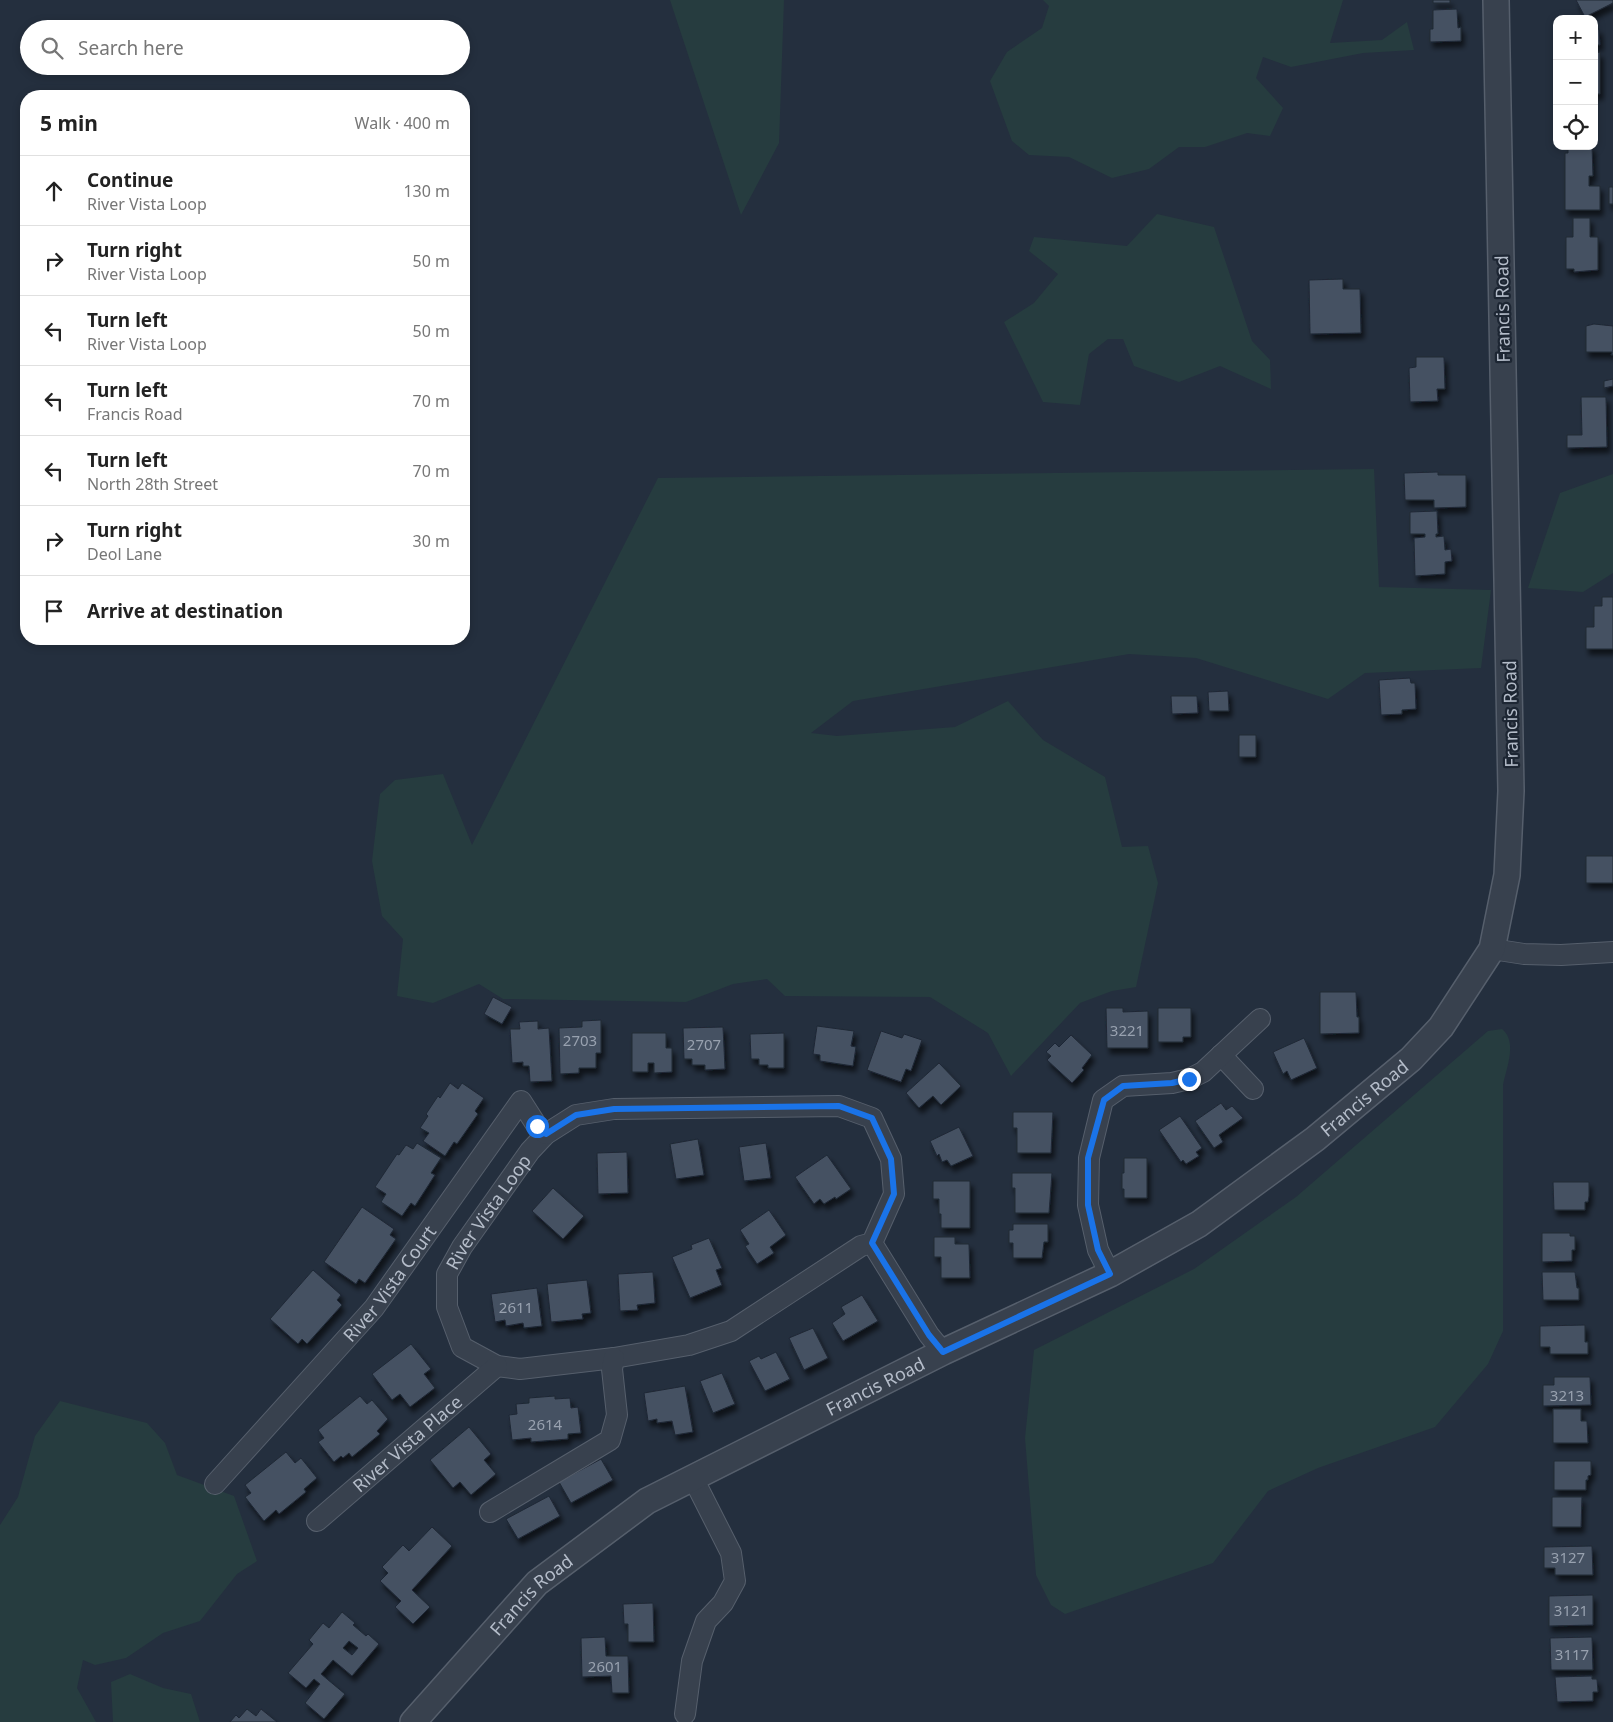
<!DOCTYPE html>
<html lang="en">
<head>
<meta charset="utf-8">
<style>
	:root { --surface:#fff; --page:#f2f2f2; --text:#222; --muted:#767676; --line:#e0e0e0 }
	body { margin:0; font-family:"Noto Sans",sans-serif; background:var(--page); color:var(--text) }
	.controls { position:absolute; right:15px; top:15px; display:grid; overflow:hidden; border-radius:10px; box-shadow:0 2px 8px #0003 }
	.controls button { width:45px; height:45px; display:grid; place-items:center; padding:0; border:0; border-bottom:1px solid var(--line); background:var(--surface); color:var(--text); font:25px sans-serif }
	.stop { position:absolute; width:15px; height:15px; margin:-11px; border:4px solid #1a73e8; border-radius:50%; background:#fff }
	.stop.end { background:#1a73e8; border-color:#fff; box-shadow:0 1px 5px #0008 }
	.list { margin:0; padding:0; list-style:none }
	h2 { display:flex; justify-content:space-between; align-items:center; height:65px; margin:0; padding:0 20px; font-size:21px }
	h2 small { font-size:16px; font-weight:400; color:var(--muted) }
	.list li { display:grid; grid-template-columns:32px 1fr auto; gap:15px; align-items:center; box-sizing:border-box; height:70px; padding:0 20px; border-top:1px solid var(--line) }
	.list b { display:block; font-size:19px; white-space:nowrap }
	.list p { margin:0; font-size:16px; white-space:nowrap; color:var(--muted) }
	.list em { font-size:16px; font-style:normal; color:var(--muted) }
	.icon { flex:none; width:28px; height:28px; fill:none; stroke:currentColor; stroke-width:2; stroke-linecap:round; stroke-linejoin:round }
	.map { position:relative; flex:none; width:1613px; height:1722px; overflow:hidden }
	.search { position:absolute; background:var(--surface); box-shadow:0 2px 8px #0003; left:20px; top:20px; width:450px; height:55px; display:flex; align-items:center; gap:12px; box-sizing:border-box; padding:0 18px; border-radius:28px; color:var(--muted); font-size:19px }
	.panel { position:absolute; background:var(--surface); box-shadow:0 2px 8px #0003; left:20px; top:90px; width:450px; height:555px; border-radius:20px }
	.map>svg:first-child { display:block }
</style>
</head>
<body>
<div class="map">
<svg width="1613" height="1722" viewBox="0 0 1613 1722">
	<defs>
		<filter id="shadow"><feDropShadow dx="3" dy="5.5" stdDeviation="2.5" flood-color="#0009"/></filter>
	</defs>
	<rect width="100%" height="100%" fill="#242f3e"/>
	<!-- green -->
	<path fill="#263c3f" d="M670 0H784L779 143 741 215Z
		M1043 0H1343L1330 43 1382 40 1407 22 1414 50 1363 53 1291 67 1263 57 1256 78 1283 108 1270 136 1247 133 1205 147H1179L1149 169 1112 178 1069 157 1029 155 1012 141 990 81 1007 52 1042 28 1049 6Z
		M1157 214 1214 227 1252 341 1270 360 1271 389 1220 366 1179 382 1134 366 1123 339H1108L1089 354 1080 405 1043 402 1004 322 1034 303 1058 274 1029 251 1034 237 1127 246Z
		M1374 469 1379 587 1491 590 1481 668 1365 673 1328 699 1196 658 1129 654 853 701 811 733 837 736 955 727 1008 701 1043 740 1105 777 1122 847 1148 846 1158 883 1136 987 1112 991 1080 1003 1011 1076 988 1033 930 997 785 996 767 979 733 984 686 1002 503 999 479 984 433 1003 397 996 403 939 382 916 372 861 380 794 395 780 443 774 472 845 658 478Z
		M1613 474V573L1583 592 1528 588 1560 493Z
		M1502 1029C1518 1042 1506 1068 1503 1085V1331L1488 1364 1435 1427 1318 1468 1268 1491 1213 1563 1065 1614 1051 1605 1036 1575 1025 1438 1034 1350 1194 1269 1296 1197 1488 1031Z
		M60 1401 147 1423 165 1443 177 1475 234 1496 257 1561 237 1574 200 1621 163 1633 126 1658 95 1665 83 1660 77 1688 96 1722H0V1525L18 1497 35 1436Z
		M130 1674 163 1688 191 1694 200 1722H113L111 1682Z"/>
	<!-- building -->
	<path fill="#455162" stroke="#1f2835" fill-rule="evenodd" filter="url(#shadow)" d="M1433 0H1450V3H1433Z
		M1576 0H1613V3L1585 17Z
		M1457 9 1458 28 1461 27V41L1430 42V29H1433V10Z
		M1594 29H1599L1600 45H1594Z
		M1600 52V94H1594V53Z
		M1568 146H1592L1593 176H1589V186H1600V210H1565V153H1568Z
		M1609 187H1613V204H1609Z
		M1573 218H1590V237H1598V270L1574 272V269H1566V237H1573Z
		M1343 279V289H1360L1361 333 1310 334 1309 280Z
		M1594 324 1613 326V355H1611L1612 352H1586V326Z
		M1416 357H1444L1445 389H1437L1438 401 1410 402 1409 368 1416 367Z
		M1613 379V386L1604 388V381Z
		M1581 397H1606L1607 447 1567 448V435H1582Z
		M1438 472V475H1466V507L1434 508V500H1405L1404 473Z
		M1437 511 1438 534H1436V537L1444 536 1445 550 1451 549 1452 561 1445 562V574L1415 576 1414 538 1425 537V534H1410V512Z
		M1602 597H1613V649H1586V627H1594V606H1602Z
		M1410 678 1411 683H1415L1416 709 1402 710V714L1381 715 1379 680Z
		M1228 691 1229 711H1209L1208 692Z
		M1171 696H1197L1198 713 1172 714Z
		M1239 735H1256V757H1239Z
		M1586 856H1613V883H1586Z
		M1320 992H1356L1357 1017H1359V1033L1320 1034Z
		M493 997 512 1007 502 1024 484 1014Z
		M1106 1008H1123V1012L1148 1011V1048H1107Z
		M1158 1008H1191V1037H1183V1042H1158Z
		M601 1020V1053H596V1068H579V1073L560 1074 559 1028 582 1027V1021Z
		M538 1021V1029L549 1028 552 1081 530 1082 529 1066H523V1062L512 1063 510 1029H520L519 1022Z
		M817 1026 854 1031 851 1046 856 1047 853 1066 820 1061V1055L813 1054Z
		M723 1027 725 1069 705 1070V1065H692V1059H684L683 1028Z
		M881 1031 902 1038 904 1034 922 1040 911 1071 906 1069 901 1082 867 1070Z
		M632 1033H666V1048H672V1072L654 1073V1063H648V1072H632Z
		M784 1033V1068H768V1065H759V1059H751L750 1034Z
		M1071 1035 1092 1055 1082 1068 1084 1070 1072 1083 1047 1060 1051 1056 1046 1052 1055 1043 1059 1047Z
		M1304 1038 1317 1068 1291 1080 1287 1071 1283 1074 1273 1052Z
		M939 1063 961 1086 941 1105 933 1096 919 1108 906 1093Z
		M450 1083 458 1089 462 1083 484 1098 475 1111 478 1114 457 1144 454 1142 445 1156 423 1141 429 1133 420 1128 428 1116 426 1114 438 1096 440 1098Z
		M1221 1103 1226 1110 1232 1106 1243 1118 1219 1135 1223 1142 1214 1148 1195 1121Z
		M1013 1112H1053L1051 1153H1017V1128H1013Z
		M1180 1116 1202 1148 1196 1152 1199 1156 1186 1164 1183 1160 1181 1162 1159 1130Z
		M959 1127 973 1156 951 1166 947 1160 942 1162 939 1154 937 1156 930 1141Z
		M698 1139 704 1175 676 1179 670 1144Z
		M417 1143 441 1158 431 1173 435 1175 415 1206 411 1203 402 1216 381 1202 386 1194 375 1187 397 1154 399 1155 406 1145 413 1149Z
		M766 1143 771 1178 744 1181 739 1147Z
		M627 1152 628 1193 598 1194 597 1153Z
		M827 1155 851 1189 836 1199 835 1197 824 1204 820 1199 814 1204 795 1177Z
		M1124 1158H1147V1198H1124V1189H1122V1173H1124Z
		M1012 1173H1052L1049 1213H1015V1188H1012Z
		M933 1181H970V1228H941V1214H939V1199H933Z
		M1553 1182H1589V1196L1588 1202H1585V1210H1554Z
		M553 1188 584 1216 563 1239 532 1211Z
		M362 1207 394 1229 390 1235 396 1239 365 1283 359 1279 356 1284 324 1262Z
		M769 1210 786 1235 770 1247 774 1253 757 1264 745 1246 749 1244 740 1230Z
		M1013 1224H1048V1242H1044L1042 1258H1013V1243H1009V1230H1013Z
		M1542 1233H1570V1236H1575V1250H1572V1261L1542 1262Z
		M934 1237H955V1244H969L970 1278H941V1257H934Z
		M709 1238 722 1268 716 1270 722 1285 690 1298 672 1257 692 1249 691 1245Z
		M313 1270 341 1295 337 1300 342 1305 307 1344 302 1339 298 1344 270 1319Z
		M653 1272 655 1303 637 1305 638 1310 620 1311 618 1274Z
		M1542 1272H1575L1577 1288H1579V1300H1543Z
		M587 1280 591 1313 582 1314 583 1319 551 1322 547 1284Z
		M537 1288 542 1326 524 1328 523 1323 506 1326 505 1320 495 1322 491 1294Z
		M862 1295 878 1321 843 1341 832 1323 845 1314 841 1307Z
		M1585 1325V1342H1588V1354H1550V1347H1540V1326Z
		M813 1328 828 1358 804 1370 789 1338Z
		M411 1344 431 1369 424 1374 435 1388 410 1407 400 1394 392 1400 372 1374Z
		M776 1352 790 1379 765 1391 749 1361 759 1356 761 1359Z
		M722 1373 735 1404 713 1413 700 1381Z
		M1554 1377H1590L1591 1405 1543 1406V1385H1554Z
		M685 1386 693 1432 675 1435 672 1421 657 1423V1419L648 1421 644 1393Z
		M360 1396 367 1404 372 1400 388 1419 377 1431 380 1434 352 1457 349 1453 343 1458 341 1456 334 1462 318 1442 324 1438 318 1430Z
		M555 1396V1399L570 1398 571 1408 578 1407 581 1433 568 1434V1439L531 1442V1438L512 1440 509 1415 517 1414 516 1404 529 1403V1398Z
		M1553 1409H1581V1421H1587L1588 1443H1553Z
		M469 1427 491 1454 484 1460 496 1474 471 1495 460 1482 453 1488 430 1460Z
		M286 1452 295 1463 301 1458 317 1478 304 1489 306 1492 279 1514 276 1510 264 1521 245 1497 251 1493 245 1485Z
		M601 1459 613 1480 571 1503 559 1482Z
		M1554 1461H1591V1475L1588 1476V1480H1586V1490H1554Z
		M549 1496 560 1516 518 1539 506 1519Z
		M1552 1497H1582L1581 1527H1552Z
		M432 1527 452 1546 412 1590 430 1607 413 1624 395 1607 401 1601 380 1581 388 1573 382 1567 403 1545 409 1551Z
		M1592 1546 1593 1575H1555V1568H1544V1547Z
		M1593 1595V1625L1549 1626V1596Z
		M653 1603 654 1642H628V1624H624L623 1604Z
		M342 1612 355 1623 353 1625 366 1636 368 1634 379 1644 352 1676 333 1660 321 1674 345 1694 324 1719 305 1703 320 1684 314 1679 306 1688 288 1673 313 1644 309 1640 323 1623 329 1628ZM349 1641 358 1648 352 1655 343 1648Z
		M605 1637 606 1656H628L629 1693H612L611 1676 582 1677 581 1638Z
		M1592 1637 1593 1670H1551L1550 1638Z
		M1592 1676V1679H1597L1598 1692H1593V1701L1557 1702 1555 1677Z
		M247 1709 256 1716 261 1709 277 1722H230L236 1715 239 1718Z"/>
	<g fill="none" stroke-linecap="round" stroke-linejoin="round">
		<!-- minor casing -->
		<g stroke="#565f6c" stroke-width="22">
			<g id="minor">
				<path d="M1492 949 1524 954 1561 955 1613 952"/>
				<path d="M1221 1055 1253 1089"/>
				<path id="s1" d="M872 1243 861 1246 731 1331 689 1345 614 1358 520 1369 497 1366 462 1347 447 1307V1274L462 1247 530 1151 546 1134 576 1115 614 1109 839 1106 872 1118 891 1159 894 1194 872 1243 929 1335 943 1352"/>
				<path d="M1110 1274 1098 1250 1088 1205 1089 1158 1103 1100 1123 1086 1172 1083 1189 1079 1203 1072 1260 1019"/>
				<path id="s2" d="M215 1484 374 1308 521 1101 537 1126 546 1134"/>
				<path d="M490 1512 610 1440 617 1415 612 1369 614 1358"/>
				<path id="s3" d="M317 1521 497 1366"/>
				<path d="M685 1714 692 1661 706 1621 723 1603 735 1581 731 1553 693 1478"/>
			</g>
		</g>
		<!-- tertiary casing -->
		<g stroke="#565f6c" stroke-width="28">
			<g id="tertiary">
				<path id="s4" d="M413 1722 537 1583 647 1501 943 1352 1110 1274 1199 1224 1315 1139 1411 1059 1441 1027 1492 949 1507 875 1511 791 1496 0"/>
			</g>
		</g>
		<!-- minor -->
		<use href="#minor" stroke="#38414e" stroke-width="20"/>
		<!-- tertiary -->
		<use href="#tertiary" stroke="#38414e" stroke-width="25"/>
	</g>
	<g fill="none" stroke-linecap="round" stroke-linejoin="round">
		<!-- route -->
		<path stroke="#1a73e8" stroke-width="6" d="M537 1126 546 1134 576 1115 614 1109 839 1106 872 1118 891 1159 894 1194 872 1243 929 1335 943 1352 1110 1274 1098 1250 1088 1205V1158L1104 1100 1123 1086 1172 1083 1189 1079"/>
	</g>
	<g text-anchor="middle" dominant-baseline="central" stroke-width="4.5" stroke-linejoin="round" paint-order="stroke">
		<!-- number labels -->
		<g font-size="15" fill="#98a1af">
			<text x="1127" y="1030">3221</text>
			<text x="580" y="1040">2703</text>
			<text x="704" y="1044">2707</text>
			<text x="516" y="1307">2611</text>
			<text x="1567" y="1395">3213</text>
			<text x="545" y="1424">2614</text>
			<text x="1568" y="1557">3127</text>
			<text x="1571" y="1610">3121</text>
			<text x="1572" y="1654">3117</text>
			<text x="605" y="1666">2601</text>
		</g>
		<!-- street labels -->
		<g font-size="18" fill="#b4bcc9" stroke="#1d2633">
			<text transform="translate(1502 309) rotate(-91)">Francis Road</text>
			<text transform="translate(1510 714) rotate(-91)">Francis Road</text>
			<text stroke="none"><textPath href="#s4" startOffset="1149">Francis Road</textPath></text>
			<text stroke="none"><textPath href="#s1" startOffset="595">River Vista Loop</textPath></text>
			<text stroke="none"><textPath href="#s2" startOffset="266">River Vista Court</textPath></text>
			<text stroke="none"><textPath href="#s4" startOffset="579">Francis Road</textPath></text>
			<text stroke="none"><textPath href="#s3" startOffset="119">River Vista Place</textPath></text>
			<text stroke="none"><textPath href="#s4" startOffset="174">Francis Road</textPath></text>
		</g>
	</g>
</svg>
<div class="controls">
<button>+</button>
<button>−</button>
<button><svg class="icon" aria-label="locate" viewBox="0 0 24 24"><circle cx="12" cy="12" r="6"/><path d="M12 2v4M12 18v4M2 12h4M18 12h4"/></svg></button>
</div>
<div class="stop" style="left:537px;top:1126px"></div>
<div class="stop end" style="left:1189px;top:1079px"></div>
<div class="search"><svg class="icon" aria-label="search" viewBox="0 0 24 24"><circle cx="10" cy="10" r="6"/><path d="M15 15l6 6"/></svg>Search here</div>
<section class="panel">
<h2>5 min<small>Walk · 400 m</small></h2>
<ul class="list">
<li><svg class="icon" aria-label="ahead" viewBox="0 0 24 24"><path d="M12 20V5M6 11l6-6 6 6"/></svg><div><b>Continue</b><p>River Vista Loop</p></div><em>130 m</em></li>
<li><svg class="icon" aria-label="right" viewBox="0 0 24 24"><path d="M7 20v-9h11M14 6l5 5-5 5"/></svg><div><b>Turn right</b><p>River Vista Loop</p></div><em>50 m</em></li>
<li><svg class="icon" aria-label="left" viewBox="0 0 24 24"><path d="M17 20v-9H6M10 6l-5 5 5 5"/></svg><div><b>Turn left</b><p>River Vista Loop</p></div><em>50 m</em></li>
<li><svg class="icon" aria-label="left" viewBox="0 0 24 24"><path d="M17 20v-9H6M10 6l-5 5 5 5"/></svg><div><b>Turn left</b><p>Francis Road</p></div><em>70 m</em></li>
<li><svg class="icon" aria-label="left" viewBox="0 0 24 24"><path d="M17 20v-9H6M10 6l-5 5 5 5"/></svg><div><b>Turn left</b><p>North 28th Street</p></div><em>70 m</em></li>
<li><svg class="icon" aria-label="right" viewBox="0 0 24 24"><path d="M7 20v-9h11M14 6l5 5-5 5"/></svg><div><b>Turn right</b><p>Deol Lane</p></div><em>30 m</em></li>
<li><svg class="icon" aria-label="arrive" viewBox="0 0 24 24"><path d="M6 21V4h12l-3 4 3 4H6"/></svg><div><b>Arrive at destination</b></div></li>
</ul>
</section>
</div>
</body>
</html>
